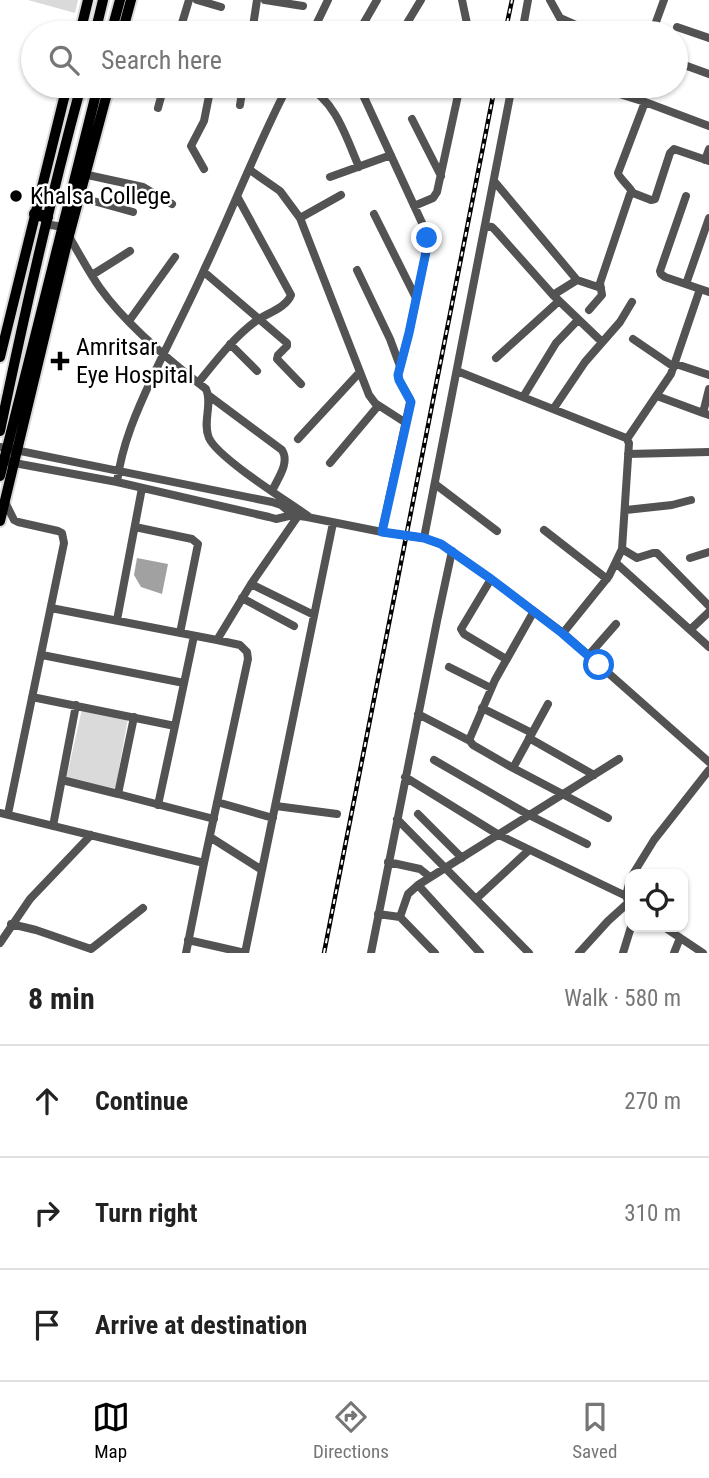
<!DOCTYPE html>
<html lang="en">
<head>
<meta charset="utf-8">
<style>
	:root { --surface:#fff; --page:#f6f6f6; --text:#222; --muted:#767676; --line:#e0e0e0; --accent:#000 }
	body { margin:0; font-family:"Roboto Condensed",sans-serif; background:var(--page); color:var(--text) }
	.controls { position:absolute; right:21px; bottom:21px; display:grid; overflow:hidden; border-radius:14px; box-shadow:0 2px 5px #0004 }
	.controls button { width:63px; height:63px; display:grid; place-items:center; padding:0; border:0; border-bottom:2px solid var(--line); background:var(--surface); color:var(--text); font:35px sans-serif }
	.stop { position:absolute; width:21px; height:21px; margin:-16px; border:5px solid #1a73e8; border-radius:50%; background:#fff }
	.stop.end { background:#1a73e8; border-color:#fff; box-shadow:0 2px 7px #0008 }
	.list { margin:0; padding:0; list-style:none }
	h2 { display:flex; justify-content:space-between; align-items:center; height:91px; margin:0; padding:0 28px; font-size:30px }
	h2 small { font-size:23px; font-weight:400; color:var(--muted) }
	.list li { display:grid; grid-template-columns:46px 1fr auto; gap:21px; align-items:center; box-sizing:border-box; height:112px; padding:0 28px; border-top:2px solid var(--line) }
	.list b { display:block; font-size:26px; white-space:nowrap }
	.list em { font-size:23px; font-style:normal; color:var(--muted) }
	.icon { flex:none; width:38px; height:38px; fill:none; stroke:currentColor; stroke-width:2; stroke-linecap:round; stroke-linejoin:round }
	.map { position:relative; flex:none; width:709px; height:953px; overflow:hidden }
	.search { position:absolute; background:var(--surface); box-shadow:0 2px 5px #0004; left:21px; right:21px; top:21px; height:77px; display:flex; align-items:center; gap:18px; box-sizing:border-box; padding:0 24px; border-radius:38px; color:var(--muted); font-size:26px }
	.sheet { height:427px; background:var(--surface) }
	nav { display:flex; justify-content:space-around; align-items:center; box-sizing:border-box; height:98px; border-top:2px solid var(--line); background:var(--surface); font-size:19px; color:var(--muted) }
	nav a { display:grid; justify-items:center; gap:4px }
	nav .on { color:var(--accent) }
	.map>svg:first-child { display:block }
</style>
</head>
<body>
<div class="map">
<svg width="709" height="953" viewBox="0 0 709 953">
	<rect width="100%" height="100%" fill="#fff"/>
	<!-- green -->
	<path fill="#dadada" d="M28 0H78L75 13Z
		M82 709 128 718 115 791 66 780Z"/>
	<!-- water -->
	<path fill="#a1a1a1" d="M137 558 168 564 162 594 141 587 134 575Z"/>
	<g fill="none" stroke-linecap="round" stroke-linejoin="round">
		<!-- major casing -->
		<g stroke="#dbdbdb" stroke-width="14">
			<path id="major" d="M80 33 88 0
				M95 33 103 0
				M111 33 120 0
				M122 33 131 0
				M0 357 67 86
				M0 431C24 315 50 200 81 86
				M0 476 98 86
				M0 521 67 243 109 86"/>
		</g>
		<!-- highway casing -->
		<g stroke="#dbdbdb" stroke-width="16">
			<path id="highway" d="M35 214 47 217"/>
		</g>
		<!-- minor -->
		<path stroke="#535353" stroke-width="8" d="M197 0 221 7
			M265 0 303 6
			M462 0 469 33
			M550 0 560 18 594 33
			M677 27 709 38
			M179 33 189 0
			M252 33 257 0
			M312 33 328 0
			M358 33 377 0
			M401 33 421 0
			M522 33 528 0
			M652 33 664 0
			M676 62 709 74
			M307 86C336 102 346 137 359 167
			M357 86 363 95 423 225 427 233V247L409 333 398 375 399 380 410 399V402L382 532
			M594 86 645 102 709 126
			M630 97 633 86
			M240 105 243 86
			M158 108 164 86
			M412 119 441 176
			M705 160 709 149
			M204 169 191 146 204 121 211 86
			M250 170 280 191 300 218 369 395 375 403 406 423
			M83 174 143 187 172 204
			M330 177 391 155
			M494 181 577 280
			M633 193C630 187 619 178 618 173L645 102
			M686 196 660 271 661 274 665 277 709 292
			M79 197 133 212
			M414 206 433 198 437 192 460 86
			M374 214 416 298
			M300 218 341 195
			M45 224 63 227C76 247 86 268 100 288 125 323 171 362 206 389 213 404 202 422 209 438 218 458 287 501 308 516
			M485 226 492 227 496 231 553 295 602 342
			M357 270 390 339 400 366
			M204 272 287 343V346L278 355 277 359 301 384
			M92 275 130 251
			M686 284 709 218
			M553 295 577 280 601 288
			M589 310 602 295 600 283 630 194 633 193 651 200 655 199 670 153 674 149 709 161
			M129 321 175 257
			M633 339 674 367
			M230 344 257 371
			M496 358 559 301
			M676 364 709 375
			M457 371 626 438 629 443 622 549 609 576 563 633
			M198 383C216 361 233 338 256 321 267 313 286 308 291 295L238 198
			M709 389 703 413 709 415
			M208 395 282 450C290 463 278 478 272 491
			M657 396 703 413
			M523 397 556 343 578 320
			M554 408 585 362 620 322 632 302
			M298 439 359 373
			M627 439 671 374 700 289
			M0 447 272 502 281 505 293 515
			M628 454 709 452
			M9 462 117 482 269 517 276 519 293 515 307 517 382 532 424 538 441 544 491 579 563 633 709 762
			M330 463 378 406
			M117 482C122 444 137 410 153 376 169 341 188 306 204 270 233 209 257 145 288 86
			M435 484 497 531
			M5 502 14 520 18 522 58 531 62 533 64 543 8 814
			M626 510 672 505 691 500
			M135 527 192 539 198 544 180 633
			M544 530 607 579
			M424 538 512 86
			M622 549 637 558 653 553H657L709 606
			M690 558 709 552
			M616 563 709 647
			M491 579 461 629 464 634 506 659
			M251 584 314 615
			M242 598 294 626
			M117 620 142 488
			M691 629 709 612
			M217 640 251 584 298 516
			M42 655 184 683
			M588 656 616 624
			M449 667 491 688
			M32 697 175 726 194 636
			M548 704 513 768 608 818
			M482 708 532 733
			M418 714 470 741
			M529 738 594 775
			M434 760 529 815 587 844
			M513 768 473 745 470 741V738L495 680 534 611
			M405 777 499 835 626 896
			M62 780 118 794 134 717
			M118 794 214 819
			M217 802 273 818
			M158 805 175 726
			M276 806 337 814
			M0 813 204 863 248 659 247 652 240 645 217 640 51 608
			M418 814 462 858
			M397 819 529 953
			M53 826 76 705
			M210 837 262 870
			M388 862 420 869 430 877
			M633 874 654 840 709 770
			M418 885 480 953
			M477 898 528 851
			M628 901 626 896 630 880
			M378 914 400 917 408 894 418 885 619 759
			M400 917 435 953
			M11 924 36 930 91 949 143 908
			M664 927 703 953
			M188 940 245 953
			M0 943 30 899 91 835
			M186 953 204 863
			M245 953 333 523
			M371 953 437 621 452 551
			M579 953 608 921 629 902
			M623 953 631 927
			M674 953 680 938"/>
		<!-- major -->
		<use href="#major" stroke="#000" stroke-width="10"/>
		<!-- highway -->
		<use href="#highway" stroke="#000" stroke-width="12"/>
		<!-- rail casing -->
		<g stroke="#000" stroke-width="4.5">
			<path id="rail" d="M505 33 512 0
				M324 953 495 86"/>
		</g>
		<!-- rail -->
		<use href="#rail" stroke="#fff" stroke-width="2" stroke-dasharray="5" stroke-linecap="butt"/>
	</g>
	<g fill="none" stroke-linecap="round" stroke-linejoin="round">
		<!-- route -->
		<path stroke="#1a73e8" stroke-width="9" d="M427 238V247L409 333 398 375 399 380 411 402 382 532 424 538 441 544 491 579 562 633 599 665"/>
	</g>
	<!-- markers -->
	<g fill="#000" stroke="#fff" stroke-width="2.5">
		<circle cx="16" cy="196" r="7"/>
		<path d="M56.5 350.5h7v7h7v7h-7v7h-7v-7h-7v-7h7z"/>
	</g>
	<g text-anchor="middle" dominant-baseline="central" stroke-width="5" stroke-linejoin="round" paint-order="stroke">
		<!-- poi labels -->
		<g font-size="24" fill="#000" stroke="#fff" text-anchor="start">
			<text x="30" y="196">Khalsa College</text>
			<text x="76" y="347">Amritsar<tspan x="76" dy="28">Eye Hospital</tspan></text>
		</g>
	</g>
</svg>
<div class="controls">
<button><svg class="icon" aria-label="locate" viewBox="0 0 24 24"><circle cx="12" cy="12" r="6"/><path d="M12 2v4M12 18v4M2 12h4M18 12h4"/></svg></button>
</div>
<div class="stop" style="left:599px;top:665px"></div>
<div class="stop end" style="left:427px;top:238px"></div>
<div class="search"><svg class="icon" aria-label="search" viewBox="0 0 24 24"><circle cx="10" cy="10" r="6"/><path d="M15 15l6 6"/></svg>Search here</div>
</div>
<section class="sheet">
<h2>8 min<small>Walk · 580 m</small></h2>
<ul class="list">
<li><svg class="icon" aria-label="ahead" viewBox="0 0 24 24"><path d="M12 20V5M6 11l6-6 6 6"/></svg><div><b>Continue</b></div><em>270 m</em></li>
<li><svg class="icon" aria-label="right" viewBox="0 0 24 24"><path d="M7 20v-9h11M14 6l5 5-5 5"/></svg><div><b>Turn right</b></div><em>310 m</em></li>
<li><svg class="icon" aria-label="arrive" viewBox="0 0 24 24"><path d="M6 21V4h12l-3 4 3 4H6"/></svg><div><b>Arrive at destination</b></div></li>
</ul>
</section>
<nav>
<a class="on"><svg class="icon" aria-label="map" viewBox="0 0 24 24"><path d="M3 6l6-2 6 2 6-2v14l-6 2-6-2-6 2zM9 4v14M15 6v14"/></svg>Map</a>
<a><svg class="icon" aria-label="directions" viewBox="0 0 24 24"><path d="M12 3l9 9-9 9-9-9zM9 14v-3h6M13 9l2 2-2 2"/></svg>Directions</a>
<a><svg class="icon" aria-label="saved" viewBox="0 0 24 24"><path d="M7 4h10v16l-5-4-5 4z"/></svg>Saved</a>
</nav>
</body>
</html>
